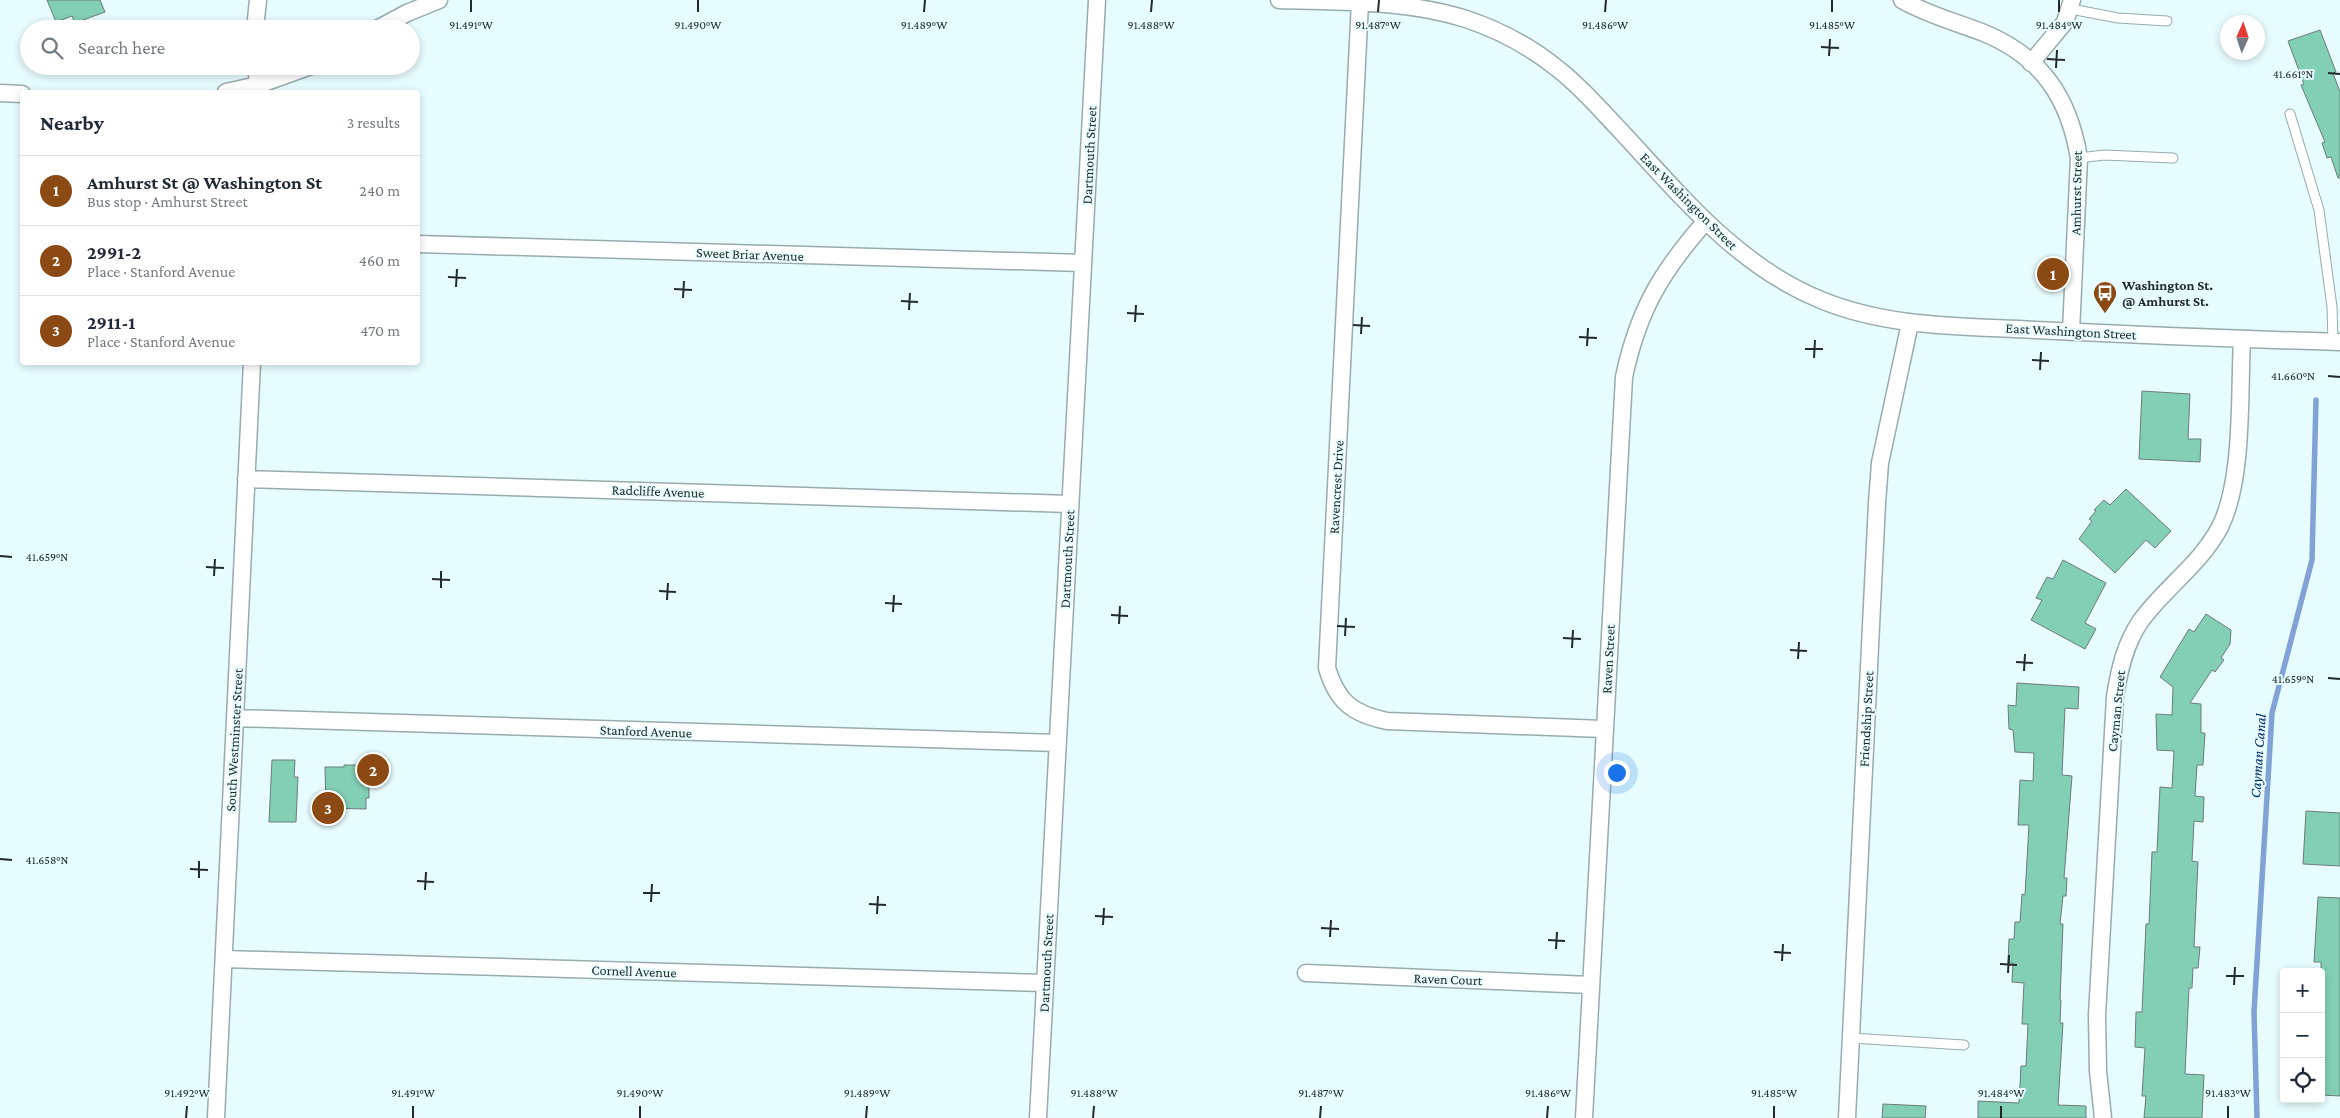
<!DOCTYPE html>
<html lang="en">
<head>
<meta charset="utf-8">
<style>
	:root { --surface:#fff; --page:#f2f2f3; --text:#1f2937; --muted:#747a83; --line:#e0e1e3; --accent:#8b4a14 }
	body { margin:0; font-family:"Crimson Pro",serif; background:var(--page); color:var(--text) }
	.controls { position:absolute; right:15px; bottom:15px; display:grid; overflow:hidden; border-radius:5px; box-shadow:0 2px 8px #0003 }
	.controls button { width:45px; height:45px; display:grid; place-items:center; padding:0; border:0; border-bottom:1px solid var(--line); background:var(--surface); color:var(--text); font:25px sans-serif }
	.compass { position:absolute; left:2220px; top:15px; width:45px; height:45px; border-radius:50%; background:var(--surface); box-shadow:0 2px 8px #0003; rotate:3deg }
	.you { position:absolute; left:1616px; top:772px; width:18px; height:18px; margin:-12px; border:4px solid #fff; border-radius:50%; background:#1a73e8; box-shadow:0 0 0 8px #1a73e833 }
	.badge { display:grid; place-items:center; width:32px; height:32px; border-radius:50%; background:var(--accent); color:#fff; font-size:16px; font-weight:700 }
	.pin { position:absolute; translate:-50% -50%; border:2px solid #fff; box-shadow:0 1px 5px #0006 }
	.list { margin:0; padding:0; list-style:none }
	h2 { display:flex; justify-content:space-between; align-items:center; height:65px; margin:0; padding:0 20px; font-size:21px }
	h2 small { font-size:16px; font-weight:400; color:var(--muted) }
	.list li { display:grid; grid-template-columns:32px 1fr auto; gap:15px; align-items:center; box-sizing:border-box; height:70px; padding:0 20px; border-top:1px solid var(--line) }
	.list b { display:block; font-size:19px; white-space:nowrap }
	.list p { margin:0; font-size:16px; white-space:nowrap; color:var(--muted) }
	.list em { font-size:16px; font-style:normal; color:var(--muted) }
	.icon { flex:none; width:28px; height:28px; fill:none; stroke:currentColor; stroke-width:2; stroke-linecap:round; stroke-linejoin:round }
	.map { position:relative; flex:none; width:2340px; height:1118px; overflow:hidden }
	.search { position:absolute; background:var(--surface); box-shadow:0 2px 8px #0003; left:20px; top:20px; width:400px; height:55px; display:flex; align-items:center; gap:12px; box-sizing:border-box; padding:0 18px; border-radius:28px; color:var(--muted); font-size:19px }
	.panel { position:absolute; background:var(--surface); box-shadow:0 2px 8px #0003; left:20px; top:90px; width:400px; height:275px; border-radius:5px }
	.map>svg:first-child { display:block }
</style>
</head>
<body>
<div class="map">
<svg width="2340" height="1118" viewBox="0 0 2340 1118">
	<rect width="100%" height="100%" fill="#e7fcfe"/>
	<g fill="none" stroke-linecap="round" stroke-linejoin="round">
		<!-- stream -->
		<path stroke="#81a2d5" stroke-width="5.5" d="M2257 1118 2254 1012 2272 713 2312 560 2316 400"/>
	</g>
	<!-- building -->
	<path fill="#83cfb6" stroke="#6b7c76" d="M47 0H100L105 12 75 23 72 16 56 22Z
		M2320 30 2336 72 2333 73 2340 92V178H2338L2331 157 2327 158 2322 143 2325 142 2301 85 2304 84 2288 41Z
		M2142 391 2190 394 2188 439H2201L2200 462 2139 459Z
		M2126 489 2171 531 2155 548 2146 540 2115 573 2079 539 2092 521 2089 519 2096 511 2094 510 2104 500 2110 505Z
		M2063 560 2106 583 2085 623 2096 629 2085 649 2031 620 2042 600 2036 598 2047 577 2053 579Z
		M2206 614 2231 630 2230 644 2221 658 2224 660 2215 672 2212 670 2190 703 2201 704V733H2205L2203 765H2197L2195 796 2204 797 2203 822 2194 821 2192 861 2198 862 2194 947H2200L2198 968H2193L2192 988H2189L2185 1074 2204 1075 2202 1118H2144L2146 1096H2142L2145 1048 2135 1047 2136 1012H2142L2146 924H2149L2152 852H2157L2160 787 2172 788 2174 751 2157 750 2156 714 2172 715 2173 687 2160 677 2189 629 2194 632Z
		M2017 683 2079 687 2078 709 2065 708 2062 775 2072 776 2064 878H2067L2066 896H2063L2060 924H2063L2060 1000H2061L2060 1023H2063L2058 1105 2086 1106V1118H1978V1101L2019 1103 2021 1066H2026L2028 1024H2022L2024 983 2012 982 2013 963H2008L2009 939H2014L2015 922H2020L2022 894 2025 895 2029 825H2018L2020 780 2033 781 2034 753 2015 752 2013 730 2009 729 2008 705 2016 706Z
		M272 760H295L294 777H298L296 822H269Z
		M344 765H369V798H366V809L326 808 325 767H344Z
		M2306 811 2340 813V866L2303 864Z
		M2318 897 2340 898V1096L2321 1095V962H2314Z
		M1883 1104 1926 1106 1925 1118H1882Z"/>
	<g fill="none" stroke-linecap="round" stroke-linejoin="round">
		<!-- service casing -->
		<g stroke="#98abad" stroke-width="11">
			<path id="service" d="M2071 9 2118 18 2167 21
				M2290 114 2319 210 2332 307 2333 342
				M2079 158 2104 155 2173 158
				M1851 1038 1964 1045"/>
		</g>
		<!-- minor casing -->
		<g stroke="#98abad" stroke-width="19">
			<path id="minor" d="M1279 0C1341 2 1406 0 1466 19 1499 30 1531 47 1558 69 1580 86 1598 107 1617 127 1678 192 1735 265 1821 300 1889 328 1962 326 2035 330 2136 335 2238 339 2340 342
				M1902 0C1928 15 1956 22 1984 33 2042 57 2069 98 2079 158L2071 332
				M1360 2 1327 668C1337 702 1353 714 1387 721L1604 729
				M255 29 258 0
				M377 29 407 13 439 0
				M2031 63 2065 22 2072 0
				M256 66 259 92
				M226 92 258 85 311 66
				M0 93 22 94
				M418 244 1083 263
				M246 479 1070 504
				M235 718 1057 743
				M224 959 1045 983
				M1306 973 1591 985
				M216 1118 252 362
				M1038 1118 1097 0
				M1584 1118 1624 377C1638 311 1661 272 1705 222
				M1847 1118 1877 503 1880 463 1910 323
				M2103 1118 2098 1071 2097 1015 2115 697C2119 671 2125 644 2140 622 2164 588 2200 565 2220 527 2244 479 2239 393 2242 340"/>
		</g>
		<!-- service -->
		<use href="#service" stroke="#fff" stroke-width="9"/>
		<!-- minor -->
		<use href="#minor" stroke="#fff" stroke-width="16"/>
	</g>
	<!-- ticks -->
	<path fill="none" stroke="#222a2b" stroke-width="2" d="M471 12V0M698 12V0M924 12 925 0M1151 12 1152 0M1378 12 1379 0M1605 12 1606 0M1832 12V0M2059 12V0M1821 47 1839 48M1829 56 1830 39M2047 59 2065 60M2056 68 2057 50M2328 73 2340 74M448 277 466 278M456 287 457 269M674 289 692 290M683 298 684 281M901 301 918 302M909 310 910 293M1127 313 1144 314M1135 322 1136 305M1353 325 1370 326M1361 334 1362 317M1579 337 1597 338M1587 346 1588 328M1805 349H1823M1814 358 1815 340M2032 360 2049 361M2040 370 2041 352M2328 376 2340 377M0 556 12 557M206 567 224 568M214 576 215 559M432 579 450 580M441 588V571M659 591 676 592M667 600 668 583M885 603 902 604M893 612 894 595M1111 615 1128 616M1119 624 1120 606M1337 626 1355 627M1345 636 1346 618M1563 638 1581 639M1572 648 1573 630M1790 650 1807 651M1798 659 1799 642M2016 662 2033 663M2024 671 2025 654M2328 678 2340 679M0 859 12 860M190 869 208 870M199 878V861M417 881 434 882M425 890 426 872M643 893H660M651 902 652 884M869 904 886 905M877 914 878 896M1095 916 1113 917M1103 925 1104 908M1321 928 1339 929M1330 937 1331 920M1548 940 1565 941M1556 949 1557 932M1774 952 1791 953M1782 961 1783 944M2000 964 2017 965M2008 973 2009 955M2226 976H2244M2234 985 2235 967M186 1118 187 1106M413 1118V1106M640 1118V1106M866 1118 867 1106M1093 1118 1094 1106M1320 1118 1321 1106M1547 1118 1548 1106M1774 1118V1106M2001 1118V1106M2228 1118V1106"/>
	<!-- icons -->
	<defs>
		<g id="bus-pin" transform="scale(1.25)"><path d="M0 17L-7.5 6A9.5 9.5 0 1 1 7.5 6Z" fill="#8b4a14" stroke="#e7fcfe"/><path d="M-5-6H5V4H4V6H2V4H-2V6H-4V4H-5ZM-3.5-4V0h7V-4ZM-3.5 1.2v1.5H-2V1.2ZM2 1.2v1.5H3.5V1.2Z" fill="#fff"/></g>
	</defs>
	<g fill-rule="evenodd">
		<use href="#bus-pin" x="2105" y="293"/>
	</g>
	<g text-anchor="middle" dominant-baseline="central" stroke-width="4" stroke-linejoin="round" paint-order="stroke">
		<!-- street labels -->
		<g font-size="14" fill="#222a2b" stroke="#e7fcfe">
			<text transform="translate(1089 155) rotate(-87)">Dartmouth Street</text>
			<text transform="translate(2076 193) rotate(-89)">Amhurst Street</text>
			<text transform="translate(1689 201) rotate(45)">East Washington Street</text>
			<text transform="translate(750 254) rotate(2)">Sweet Briar Avenue</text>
			<text transform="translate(2071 331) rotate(3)">East Washington Street</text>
			<text transform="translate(1336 487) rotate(-87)">Ravencrest Drive</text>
			<text transform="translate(658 491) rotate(2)">Radcliffe Avenue</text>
			<text transform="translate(1067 559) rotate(-87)">Dartmouth Street</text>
			<text transform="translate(1608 659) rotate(-87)">Raven Street</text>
			<text transform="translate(2116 711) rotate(-84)">Cayman Street</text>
			<text transform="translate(1866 719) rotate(-87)">Friendship Street</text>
			<text transform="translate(646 731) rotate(2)">Stanford Avenue</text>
			<text transform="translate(234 740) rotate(-87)">South Westminster Street</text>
			<text transform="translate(1046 963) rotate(-87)">Dartmouth Street</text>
			<text transform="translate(634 971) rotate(2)">Cornell Avenue</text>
			<text transform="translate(1448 979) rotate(2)">Raven Court</text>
		</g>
		<!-- poi labels -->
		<g font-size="14" font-weight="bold" fill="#222a2b" stroke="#e7fcfe" text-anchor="start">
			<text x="2122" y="285">Washington St.<tspan x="2122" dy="16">@ Amhurst St.</tspan></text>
		</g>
		<!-- water labels -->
		<g font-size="15" font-style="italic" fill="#022b66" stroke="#e7fcfe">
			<text transform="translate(2258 756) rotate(-86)">Cayman Canal</text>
		</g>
	</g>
	<g font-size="12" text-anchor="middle" fill="#222a2b" stroke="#e7fcfe" stroke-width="4" stroke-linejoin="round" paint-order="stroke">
		<text x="471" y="29">91.491°W</text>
		<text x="1378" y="29">91.487°W</text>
		<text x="1832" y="29">91.485°W</text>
		<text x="698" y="29">91.490°W</text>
		<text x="924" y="29">91.489°W</text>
		<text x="1151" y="29">91.488°W</text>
		<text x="1605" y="29">91.486°W</text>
		<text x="2059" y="29">91.484°W</text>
		<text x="2293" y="78">41.661°N</text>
		<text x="2293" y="380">41.660°N</text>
		<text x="47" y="561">41.659°N</text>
		<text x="2293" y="683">41.659°N</text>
		<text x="47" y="864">41.658°N</text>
		<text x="187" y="1097">91.492°W</text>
		<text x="413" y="1097">91.491°W</text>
		<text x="640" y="1097">91.490°W</text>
		<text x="867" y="1097">91.489°W</text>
		<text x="1094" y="1097">91.488°W</text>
		<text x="1321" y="1097">91.487°W</text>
		<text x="1548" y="1097">91.486°W</text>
		<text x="1774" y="1097">91.485°W</text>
		<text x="2001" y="1097">91.484°W</text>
		<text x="2228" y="1097">91.483°W</text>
	</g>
</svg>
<div class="controls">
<button>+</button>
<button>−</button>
<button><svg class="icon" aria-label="locate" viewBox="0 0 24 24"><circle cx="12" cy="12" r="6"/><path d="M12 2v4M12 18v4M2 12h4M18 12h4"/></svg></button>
</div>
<svg class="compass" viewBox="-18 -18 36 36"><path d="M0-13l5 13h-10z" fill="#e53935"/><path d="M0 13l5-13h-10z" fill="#747a83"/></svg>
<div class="you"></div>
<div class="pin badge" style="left:2053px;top:274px">1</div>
<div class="pin badge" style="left:373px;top:770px">2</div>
<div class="pin badge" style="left:328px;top:808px">3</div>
<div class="search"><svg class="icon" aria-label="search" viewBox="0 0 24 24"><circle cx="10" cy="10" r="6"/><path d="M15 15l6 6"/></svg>Search here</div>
<section class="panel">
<h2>Nearby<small>3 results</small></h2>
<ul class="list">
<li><span class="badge">1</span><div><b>Amhurst St @ Washington St</b><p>Bus stop · Amhurst Street</p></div><em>240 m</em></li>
<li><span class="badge">2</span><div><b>2991-2</b><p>Place · Stanford Avenue</p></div><em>460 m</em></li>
<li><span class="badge">3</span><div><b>2911-1</b><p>Place · Stanford Avenue</p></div><em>470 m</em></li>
</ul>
</section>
</div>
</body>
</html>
